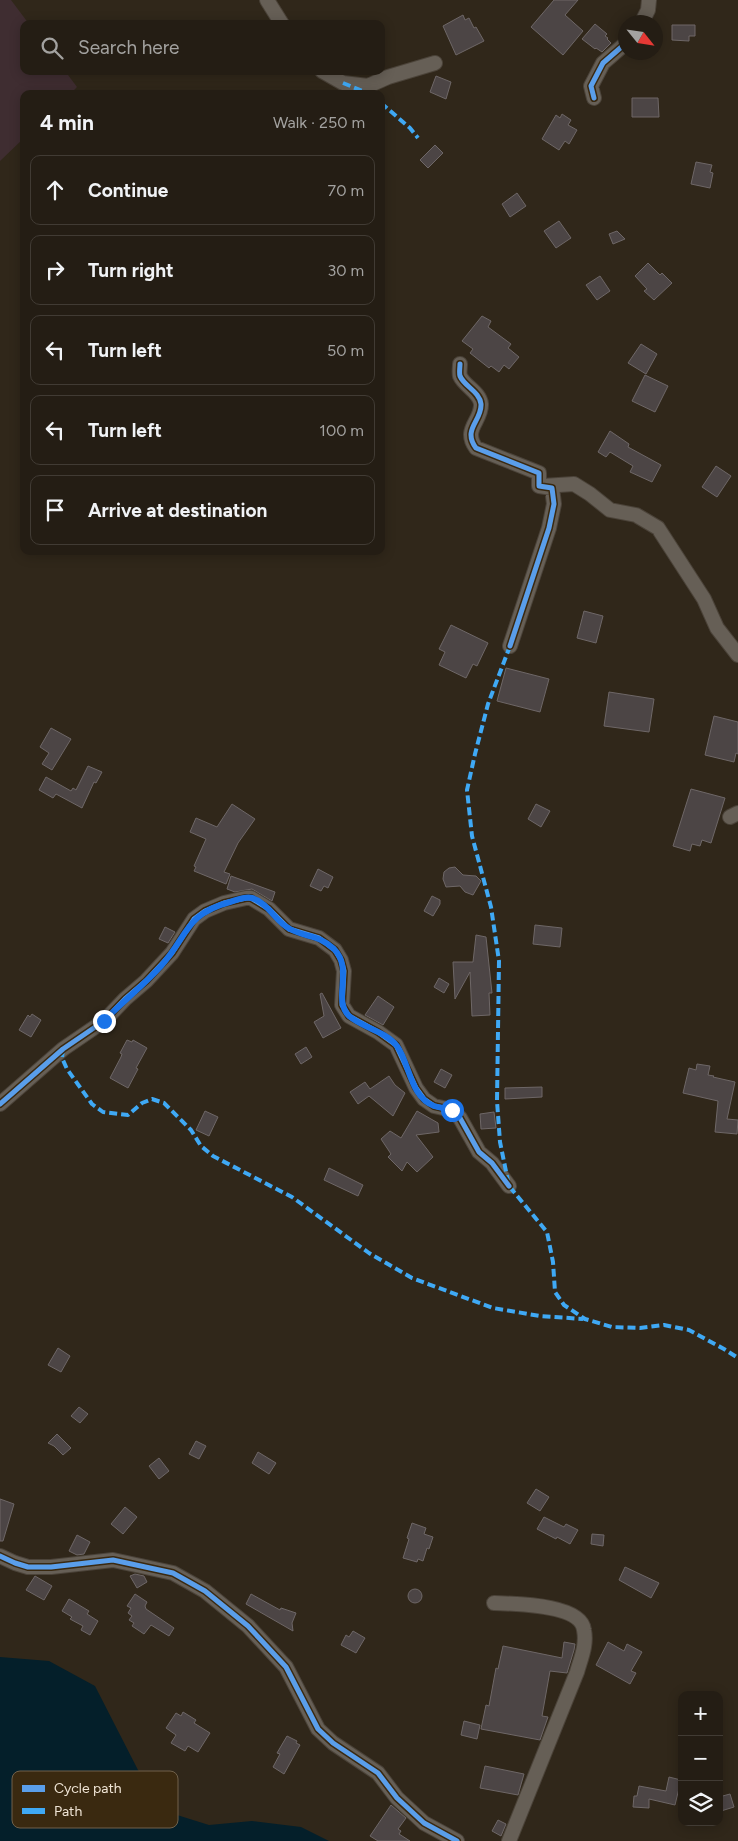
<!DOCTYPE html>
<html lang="en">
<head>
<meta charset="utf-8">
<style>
	:root { --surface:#241d14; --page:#302a22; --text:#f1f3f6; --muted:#a3a2a0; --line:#413b34 }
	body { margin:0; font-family:Figtree,sans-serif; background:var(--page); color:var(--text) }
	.controls { position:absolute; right:15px; bottom:15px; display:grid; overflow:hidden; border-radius:10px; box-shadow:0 2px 12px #0003 }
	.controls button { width:45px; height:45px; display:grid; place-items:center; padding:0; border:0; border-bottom:1px solid var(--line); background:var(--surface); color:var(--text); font:25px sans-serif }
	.compass { position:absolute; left:618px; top:15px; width:45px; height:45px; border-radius:50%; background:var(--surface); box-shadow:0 2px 12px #0003; rotate:120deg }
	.stop { position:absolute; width:15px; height:15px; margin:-11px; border:4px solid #1a73e8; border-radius:50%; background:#fff }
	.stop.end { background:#1a73e8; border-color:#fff; box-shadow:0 1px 5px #0008 }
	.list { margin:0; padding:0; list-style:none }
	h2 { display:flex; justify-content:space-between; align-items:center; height:65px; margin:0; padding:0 20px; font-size:21px }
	h2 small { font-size:16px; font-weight:400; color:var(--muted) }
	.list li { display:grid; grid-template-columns:32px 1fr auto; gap:15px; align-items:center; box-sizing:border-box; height:70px; margin:0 10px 10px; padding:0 10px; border:1px solid var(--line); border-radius:10px }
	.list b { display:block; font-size:19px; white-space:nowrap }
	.list em { font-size:16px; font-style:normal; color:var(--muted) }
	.icon { flex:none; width:28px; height:28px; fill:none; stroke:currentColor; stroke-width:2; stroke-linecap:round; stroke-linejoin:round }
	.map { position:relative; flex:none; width:738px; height:1841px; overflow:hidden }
	.search { position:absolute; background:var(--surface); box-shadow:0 2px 12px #0003; left:20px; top:20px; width:365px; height:55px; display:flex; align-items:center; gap:12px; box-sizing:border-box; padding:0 18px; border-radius:10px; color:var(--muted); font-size:19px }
	.panel { position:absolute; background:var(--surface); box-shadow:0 2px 12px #0003; left:20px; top:90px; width:365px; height:465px; border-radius:10px }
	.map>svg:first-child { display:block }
</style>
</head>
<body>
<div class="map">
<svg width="738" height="1841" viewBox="0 0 738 1841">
	<rect width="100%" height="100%" fill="#30271a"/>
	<!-- education -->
	<path fill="#3f2d31" d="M0 0H11L29 24H24V71H65L77 87 70 94H24V138L0 161Z"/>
	<!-- water -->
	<path fill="#041f2a" d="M0 1657 49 1661 95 1686 138 1770 177 1815 209 1825 252 1821 301 1827 329 1841H0Z"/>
	<!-- building -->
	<path fill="#4c4545" stroke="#6e6767" d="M554 0H578L565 15 583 31 563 55 531 27Z
		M463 15 465 20 469 18 474 28 476 27 484 41 456 55 443 26Z
		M595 24 607 34 605 36 608 38 607 39 611 43 602 52 596 48 595 49 582 39Z
		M672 25H695V36H689V41L672 40Z
		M436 76 451 82 446 99 430 92Z
		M632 98H658L659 117H632Z
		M562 114 571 120 568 125 577 130 569 144 565 141 559 150 542 139 556 115 560 118Z
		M435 145 443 153 428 168 420 160Z
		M696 162 712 165 710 172 713 173 710 188 691 184Z
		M517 193 526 206 510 217 502 204Z
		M559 221 571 238 556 248 544 231Z
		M617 231 625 239 613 244 609 234Z
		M648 263 660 275 662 273 672 283 654 300 644 291 647 289 635 276Z
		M600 276 610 291 597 300 586 285Z
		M482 316 491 321 488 327 511 344 508 348 519 357 509 369 504 365 499 372 491 366 489 368 470 353 473 349 462 341Z
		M641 344 657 354 646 374 628 363Z
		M645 375 668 386 655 412 632 401Z
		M610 431 629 444 628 447 661 465 652 482 630 472 633 466 610 452 606 457 598 452Z
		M716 466 731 476 717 497 702 487Z
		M584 611 603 616 596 643 577 638Z
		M451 625 488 643 477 666 473 664 466 678 439 665 445 652 439 649Z
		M506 668 549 679 540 712 497 701Z
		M609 692 654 699 649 732 604 726Z
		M714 716 738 722V754L736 753 734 762 705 755Z
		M51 728 71 739 52 770 42 764 49 753 40 747Z
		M88 766 102 772 96 783 94 782 82 808 56 794 53 798 39 790 46 777 71 791 73 788 76 790Z
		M691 789 725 798 711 843 702 840 700 846 692 844 690 851 673 846Z
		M232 804 255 819 238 843 224 872 230 874 226 884 194 871 196 867 194 866 206 839 190 832 196 818 217 827Z
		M536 804 550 811 541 827 528 819Z
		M455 867 463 875 476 876 481 881 473 895 465 892 460 886 446 887 443 879 444 872 449 868Z
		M318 869 333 877 328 888 324 886 321 891 310 886Z
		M231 876 275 892 272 901 252 889 235 892 227 889Z
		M432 896 440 900V904L433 916 424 911Z
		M535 925 562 928 560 947 533 944Z
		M165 927 175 932 168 943 159 939Z
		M476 935 486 937 492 993H489L490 1015 472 1016 470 972 455 999 453 962H473Z
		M439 978 449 984 444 993 434 987Z
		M322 993 341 1028 323 1038 314 1022 324 1016 320 994Z
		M378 996 394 1007 383 1025 365 1015Z
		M32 1014 41 1020 31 1037 19 1030 28 1015 30 1017Z
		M127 1040 132 1042 133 1040 147 1048 136 1068 138 1069 128 1088 110 1078 121 1057 122 1054 120 1053Z
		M306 1047 312 1057 301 1064 295 1054Z
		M697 1064 710 1066 708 1075 714 1076 713 1077 735 1082 727 1119 738 1120 737 1134 715 1132 718 1101 683 1093 689 1068 696 1070Z
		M441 1069 452 1075 445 1088 434 1082Z
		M389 1076 395 1085 405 1093 393 1116 369 1096 358 1104 350 1092 365 1082 370 1089Z
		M542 1087V1097L505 1099V1088Z
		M205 1111 218 1117 209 1136 196 1130Z
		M417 1111 438 1123 439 1132 416 1135 433 1157 417 1172 407 1162 402 1171 388 1157 391 1154 381 1139 390 1131 401 1138Z
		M494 1112 496 1128 481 1129 480 1114Z
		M329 1168 363 1185 358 1196 324 1180Z
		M58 1348 70 1356 61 1372 48 1365Z
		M79 1407 88 1414 80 1423 71 1416Z
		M57 1434 71 1448 63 1455 54 1446 48 1443Z
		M196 1441 206 1446 199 1459 189 1454Z
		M258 1452 276 1463 269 1474 252 1463Z
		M159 1458 169 1471 159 1479 149 1466Z
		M536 1489 549 1497 540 1511 527 1503Z
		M0 1499 14 1504 3 1541H0Z
		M125 1507 137 1517 123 1534 111 1524Z
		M544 1517 564 1527 566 1524 578 1530 570 1544 557 1537 556 1539 537 1529Z
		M412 1523 426 1528 424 1534 433 1537 429 1549 427 1548 423 1561 418 1559 417 1562 403 1558 409 1539 407 1538Z
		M592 1534 604 1535 603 1546 591 1544Z
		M77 1535 90 1542 84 1554 77 1555 69 1551Z
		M625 1567 659 1583 651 1598 619 1580Z
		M135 1574 144 1576 147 1582 137 1588 130 1576Z
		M35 1576 52 1586 44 1600 26 1590Z
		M408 1596a7 7 0 1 1 14 0a7 7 0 1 1-14 0Z
		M135 1594 147 1602 145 1606 146 1609 174 1628 169 1636 151 1625 144 1634 132 1626 134 1623 129 1620 132 1616 128 1613 131 1608 127 1606Z
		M251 1594 280 1610 281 1608 296 1613 292 1623 293 1631 246 1604Z
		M69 1599 89 1611 87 1614 98 1621 90 1635 81 1630 83 1626 70 1619 72 1617 62 1611Z
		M353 1631 365 1638 356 1653 341 1645 346 1635 349 1637Z
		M564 1642 575 1644 574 1650 567 1673 550 1671 542 1716 548 1717 540 1740 481 1729 486 1705 489 1706 496 1668 498 1669 503 1646 562 1658Z
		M608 1642 624 1651 627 1644 642 1652 631 1671 636 1673 630 1684 596 1665Z
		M183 1712 196 1720 194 1723 210 1733 198 1752 188 1746 185 1751 171 1743 176 1735 166 1728 176 1713 181 1716Z
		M464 1721 480 1725 477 1739 461 1735Z
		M287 1736 297 1741 296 1743 300 1745 284 1774 273 1767 280 1754 277 1753Z
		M485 1766 524 1774 518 1795 480 1788Z
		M669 1777 681 1780 675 1805 649 1799V1808L633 1807 634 1796H637L639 1786 666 1791Z
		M730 1794 734 1807 721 1811 719 1797Z
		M391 1805 406 1818 398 1829 401 1831 399 1834 410 1841H378L370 1836Z
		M498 1820 506 1824 501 1836 492 1831Z"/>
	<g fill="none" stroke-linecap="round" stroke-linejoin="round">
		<!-- minor casing -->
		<g stroke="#4b4339" stroke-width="16">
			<path id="minor" d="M267 0 282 24
				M642 22 648 10 649 0
				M322 71 343 83 368 86 388 77 435 63
				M594 98 591 86 603 63 626 43
				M460 364C460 367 459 373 460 376 464 386 480 392 481 404 482 421 462 429 476 448L539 473V486L552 488 554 504 549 528 510 646
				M543 486 574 484 590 494 610 510 636 515 658 528 704 599 717 628 738 655
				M730 817 738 813
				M0 1104 63 1049 104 1021 125 999 146 981 172 953 194 919 205 911 224 903 246 898H251L269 909 289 929 319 938 335 950 341 960 344 971 342 1005 349 1016 378 1032 396 1045 416 1088 424 1099 434 1106 452 1110 460 1118 479 1152 492 1163 509 1186
				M0 1556 15 1563 28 1567H51L113 1560 173 1573 205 1591 248 1626 286 1667 318 1729 333 1743 378 1773 397 1798 424 1823 457 1841
				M494 1603C515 1604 581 1604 584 1630 587 1645 581 1658 577 1672L509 1841"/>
		</g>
		<!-- minor -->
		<use href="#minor" stroke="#665f56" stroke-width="14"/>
		<!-- quiet -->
		<path stroke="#3fa9f5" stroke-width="4" stroke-dasharray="8 4" stroke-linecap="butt" d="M343 83 370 94
			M381 103 410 128 418 138
			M510 646 488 704 475 754 467 790 472 836 491 907 499 961 497 1101 500 1142 509 1186 547 1232 553 1262 555 1292 564 1305 585 1319 612 1327 640 1328 664 1325 689 1330 724 1349 738 1358
			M63 1049 62 1058 67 1069 92 1104 103 1112 128 1115 142 1103 152 1099 164 1103 191 1130 201 1146 213 1156 292 1197 369 1253 412 1278 493 1308 540 1316 583 1319"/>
		<!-- cycleway casing -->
		<g stroke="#3a2910" stroke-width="8">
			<path id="cycleway" d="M594 98 591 86 603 63 626 43
				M460 364C460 367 459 373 460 376 464 386 480 392 481 404 482 421 462 429 476 448L539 473V486L552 488 554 504 549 528 510 646
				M0 1104 63 1049 104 1021 125 999 146 981 172 953 194 919 205 911 224 903 246 898H251L269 909 289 929 319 938 335 950 341 960 344 971 342 1005 349 1016 378 1032 396 1045 416 1088 424 1099 434 1106 452 1110 460 1118 479 1152 492 1163 509 1186
				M0 1556 15 1563 28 1567H51L113 1560 173 1573 205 1591 248 1626 286 1667 318 1729 333 1743 378 1773 397 1798 424 1823 457 1841"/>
		</g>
		<!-- cycleway -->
		<use href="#cycleway" stroke="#5a9eea" stroke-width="5"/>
	</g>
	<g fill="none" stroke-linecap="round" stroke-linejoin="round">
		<!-- route -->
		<path stroke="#1a73e8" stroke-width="6" d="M104 1021C122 1002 143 986 161 966 188 936 185 914 230 902 237 900 245 896 252 898 269 903 275 922 290 929 306 938 318 934 334 949 354 969 332 999 349 1016 363 1028 385 1031 397 1046 410 1064 410 1097 434 1106 440 1108 446 1108 452 1110"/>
	</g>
	<!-- legend -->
	<rect x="12" y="1771" width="166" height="57" rx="8" fill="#3a2910" stroke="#70614b" stroke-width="1"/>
	<rect x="22" y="1785" width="23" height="7" fill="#5a9eea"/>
	<rect x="22" y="1808" width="23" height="6" fill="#3fa9f5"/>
	<g font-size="14" fill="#efe4d5">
		<text x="54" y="1793">Cycle path</text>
		<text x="54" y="1816">Path</text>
	</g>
</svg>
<div class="controls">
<button>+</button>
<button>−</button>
<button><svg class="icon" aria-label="layers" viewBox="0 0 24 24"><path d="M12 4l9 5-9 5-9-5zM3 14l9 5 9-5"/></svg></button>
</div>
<svg class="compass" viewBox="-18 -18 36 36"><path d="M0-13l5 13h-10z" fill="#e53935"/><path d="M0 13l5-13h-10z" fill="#a3a2a0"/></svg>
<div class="stop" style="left:452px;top:1110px"></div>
<div class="stop end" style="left:104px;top:1021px"></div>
<div class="search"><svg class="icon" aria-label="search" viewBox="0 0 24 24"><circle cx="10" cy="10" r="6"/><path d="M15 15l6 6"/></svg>Search here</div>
<section class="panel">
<h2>4 min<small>Walk · 250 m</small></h2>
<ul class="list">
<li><svg class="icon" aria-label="ahead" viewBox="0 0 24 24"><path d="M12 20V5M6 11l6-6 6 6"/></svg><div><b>Continue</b></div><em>70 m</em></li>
<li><svg class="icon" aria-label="right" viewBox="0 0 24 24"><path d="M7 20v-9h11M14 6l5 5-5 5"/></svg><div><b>Turn right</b></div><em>30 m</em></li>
<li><svg class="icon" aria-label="left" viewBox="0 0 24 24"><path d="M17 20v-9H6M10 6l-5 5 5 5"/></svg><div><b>Turn left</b></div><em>50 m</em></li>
<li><svg class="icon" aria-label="left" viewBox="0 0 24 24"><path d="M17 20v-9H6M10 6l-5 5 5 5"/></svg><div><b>Turn left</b></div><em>100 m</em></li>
<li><svg class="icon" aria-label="arrive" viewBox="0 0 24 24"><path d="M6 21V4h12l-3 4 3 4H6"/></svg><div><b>Arrive at destination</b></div></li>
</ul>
</section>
</div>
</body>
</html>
